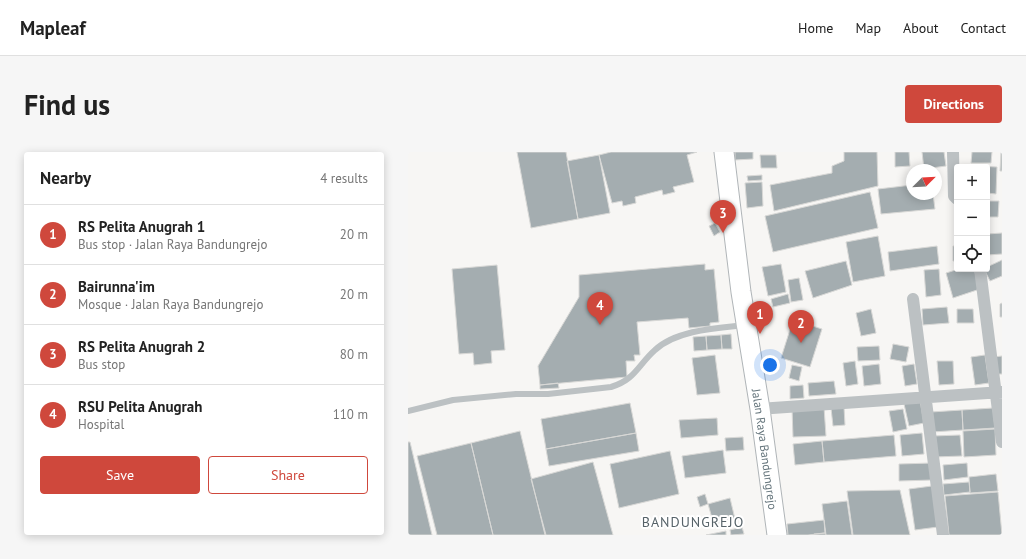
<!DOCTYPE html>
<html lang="en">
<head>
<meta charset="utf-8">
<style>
	:root { --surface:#fff; --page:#f6f6f6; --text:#222; --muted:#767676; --line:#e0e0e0; --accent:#cf483c }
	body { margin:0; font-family:"PT Sans",sans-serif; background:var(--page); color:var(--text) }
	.controls { position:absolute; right:12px; top:12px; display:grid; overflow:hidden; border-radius:4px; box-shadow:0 2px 10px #0003 }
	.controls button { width:36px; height:36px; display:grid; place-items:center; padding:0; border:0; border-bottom:1px solid var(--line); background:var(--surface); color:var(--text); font:20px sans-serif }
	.compass { position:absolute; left:498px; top:12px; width:36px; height:36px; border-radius:50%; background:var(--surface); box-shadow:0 2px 10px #0003; rotate:66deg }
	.you { position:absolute; left:362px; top:213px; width:14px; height:14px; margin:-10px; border:3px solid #fff; border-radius:50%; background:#1a73e8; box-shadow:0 0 0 6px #1a73e833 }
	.badge { display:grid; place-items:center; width:26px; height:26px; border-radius:50%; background:var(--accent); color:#fff; font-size:13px; font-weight:700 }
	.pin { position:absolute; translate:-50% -33px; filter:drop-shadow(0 1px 2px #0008) }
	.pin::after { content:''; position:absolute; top:21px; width:14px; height:12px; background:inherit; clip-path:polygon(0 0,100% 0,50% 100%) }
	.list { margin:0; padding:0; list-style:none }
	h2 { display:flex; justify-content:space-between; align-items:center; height:52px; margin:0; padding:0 16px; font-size:17px }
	h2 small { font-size:13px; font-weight:400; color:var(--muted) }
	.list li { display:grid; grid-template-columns:26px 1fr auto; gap:12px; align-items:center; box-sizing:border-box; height:60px; padding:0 16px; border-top:1px solid var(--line) }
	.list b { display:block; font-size:15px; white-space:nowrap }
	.list p { margin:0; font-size:13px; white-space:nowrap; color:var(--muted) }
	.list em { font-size:13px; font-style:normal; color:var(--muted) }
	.actions { display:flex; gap:8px; padding:12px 16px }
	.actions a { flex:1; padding:9px 0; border:1px solid var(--accent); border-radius:4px; text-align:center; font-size:14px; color:var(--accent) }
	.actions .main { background:var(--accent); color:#fff }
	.icon { flex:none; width:22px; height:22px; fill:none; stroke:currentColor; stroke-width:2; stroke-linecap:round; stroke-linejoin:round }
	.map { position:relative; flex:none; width:594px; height:383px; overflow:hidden; border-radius:4px }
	header { display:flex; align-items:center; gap:24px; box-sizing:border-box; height:56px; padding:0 20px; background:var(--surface); border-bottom:1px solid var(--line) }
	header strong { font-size:19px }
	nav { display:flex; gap:22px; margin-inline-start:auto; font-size:14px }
	.intro { display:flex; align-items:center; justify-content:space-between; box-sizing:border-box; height:96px; padding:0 24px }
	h1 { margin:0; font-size:28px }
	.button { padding:10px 18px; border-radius:4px; background:var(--accent); color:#fff; font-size:14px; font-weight:700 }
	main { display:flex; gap:24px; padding:0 24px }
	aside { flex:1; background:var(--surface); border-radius:4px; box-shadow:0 2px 10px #0003 }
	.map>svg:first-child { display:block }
</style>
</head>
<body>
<header>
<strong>Mapleaf</strong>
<nav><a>Home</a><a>Map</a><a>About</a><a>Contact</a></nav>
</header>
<div class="intro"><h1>Find us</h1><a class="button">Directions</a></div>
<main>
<aside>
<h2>Nearby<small>4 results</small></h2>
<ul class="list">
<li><span class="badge">1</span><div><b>RS Pelita Anugrah 1</b><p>Bus stop · Jalan Raya Bandungrejo</p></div><em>20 m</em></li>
<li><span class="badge">2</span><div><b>Bairunna'im</b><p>Mosque · Jalan Raya Bandungrejo</p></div><em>20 m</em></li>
<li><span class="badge">3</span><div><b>RS Pelita Anugrah 2</b><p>Bus stop</p></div><em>80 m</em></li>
<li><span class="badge">4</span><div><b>RSU Pelita Anugrah</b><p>Hospital</p></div><em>110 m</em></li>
</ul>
<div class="actions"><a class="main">Save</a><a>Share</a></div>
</aside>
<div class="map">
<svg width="594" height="383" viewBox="0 0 594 383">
	<rect width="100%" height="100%" fill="#f7f6f4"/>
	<!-- building -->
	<path fill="#a4adb0" stroke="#d8d8d6" d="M109 0H158L170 67 123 76Z
		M203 0H289L279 3 286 30 265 35 267 40 255 43 254 38 227 45 228 51 215 54 214 49 204 51 191 3Z
		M327 0H345V7L327 8Z
		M436 0H469L470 34 366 59 362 33 424 21V14L436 9Z
		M487 0H501L502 14 487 15Z
		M514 0H536L538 14 516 17Z
		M564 0H584L583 11H563Z
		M593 0H594V19H592Z
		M191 3 202 61 170 67 159 9Z
		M352 3H368L369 16H353Z
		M549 13 589 15 588 42 579 41V15H549Z
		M354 23V28L340 29 339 24Z
		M354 30 355 54 339 56 337 31Z
		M504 33V42H525L527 57 473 62 470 37Z
		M462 40 470 76 365 100 357 64Z
		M579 49H591L590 65H579Z
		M307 71 312 80 306 84 301 74Z
		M594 81V102L579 103V82Z
		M470 84 477 124 445 130 438 90Z
		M529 94 531 112 482 119 480 100Z
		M545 94H549V109H545Z
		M594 108V124L582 129 576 117H579V115Z
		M438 109 444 133 405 146 397 119Z
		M297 112V118L306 117 311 170 302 171V174L281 176 280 166 229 170 232 203H226L227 209H218L219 225 132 233 130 214 171 145V123Z
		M373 112 378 140 360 144 354 115Z
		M89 113 97 198 83 199 84 211 66 213 65 201 51 202 44 117Z
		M531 117 533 143 518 145 516 118Z
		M551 117H566L572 137 545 146 538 121Z
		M391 126 395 148 383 150 380 128Z
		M380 142 382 151 365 155 363 147Z
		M594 151V165H592V152Z
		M539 155 541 171 515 173 514 157Z
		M463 157 468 181 453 184 448 161Z
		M549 157H565L566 171H549Z
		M385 168 414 177 402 215 373 206Z
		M323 182 324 197H314L313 183Z
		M313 183 314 197 299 198 298 184Z
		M298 184 299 198 286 199 285 185Z
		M485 192 501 195 498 210 482 207Z
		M471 194 472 208 450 209 449 195Z
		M307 203 312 241 289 243 284 206Z
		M577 203 581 231 567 233 563 205Z
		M594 204V222H586L585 205Z
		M447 209 450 232 438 234 435 211Z
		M529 209H545L546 232 531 233Z
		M471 212 473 232 456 234 454 214Z
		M506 212 509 232 497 234 494 214Z
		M384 213 394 215 391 229 381 226Z
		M426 229 428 242 401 244 400 231Z
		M150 231 151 236 132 237V233Z
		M395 233 396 246 382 247V234Z
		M512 248 516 271 501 274 496 252Z
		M222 251 228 281 138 297 133 267Z
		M416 255 418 284 385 285 384 256Z
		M436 255 437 273 425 274 423 256Z
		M585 256 587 276 555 278 554 258Z
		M495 257 499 277 485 280 481 259Z
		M554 258 555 278 524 280 523 260Z
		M309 266 310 283 273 286 271 268Z
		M587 277 588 303 556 305 555 279Z
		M112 279 137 383H85L63 291Z
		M228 281 231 299 141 314 138 297Z
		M514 281 516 302 494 304 492 283Z
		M486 283 488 304 416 310 414 289Z
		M552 283 554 304 526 305 525 284Z
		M335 285 336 298 318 299 317 286Z
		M414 289 416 310 387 313 385 292Z
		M0 290H2L24 383H0Z
		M63 291 85 383H29L9 304Z
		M315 298 318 321 277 326 274 304Z
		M262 299 271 342 211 356 202 312Z
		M185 310 205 383H138L123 327Z
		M524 311V328L491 329V312Z
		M559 311 560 325 536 328 535 313Z
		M588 322 590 339 562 341 561 325Z
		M561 330 562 340 536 343 535 332Z
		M524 334 530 375 507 378 501 337Z
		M492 338 502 383H445L439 339Z
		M590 340 594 383H541L537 344Z
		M297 342 300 352 292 355 289 345Z
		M322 346 327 367 306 373 300 352Z
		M439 349 444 383H418L414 352Z
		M416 368 417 381 400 383H380L379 372Z
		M334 375 336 382 323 383 322 378Z
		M318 379V383H298Z
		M417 381 418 383H406V382Z"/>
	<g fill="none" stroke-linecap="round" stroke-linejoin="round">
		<!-- primary casing -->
		<g stroke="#b0b5b8" stroke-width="21">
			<g id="primary">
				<path id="s1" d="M316 0 333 140 352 257 369 383"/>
			</g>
		</g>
		<!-- service -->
		<path stroke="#bcc1c3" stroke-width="6" d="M0 259 45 248 108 242H140L203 235C227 228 230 213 247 198 268 178 309 176 337 173"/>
		<!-- minor -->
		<path stroke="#bcc1c3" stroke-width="12" d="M545 0 546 44 549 47
			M572 117 594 290
			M505 147 535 383
			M352 257 594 240"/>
		<!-- primary -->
		<use href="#primary" stroke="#fff" stroke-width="19"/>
	</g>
	<g text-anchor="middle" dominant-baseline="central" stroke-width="4" stroke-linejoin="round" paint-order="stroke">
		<!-- street labels -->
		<g font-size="12" fill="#65757c" stroke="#fff">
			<text stroke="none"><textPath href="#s1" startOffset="300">Jalan Raya Bandungrejo</textPath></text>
		</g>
		<!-- quarter labels -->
		<g font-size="14" letter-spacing="1" fill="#566268" stroke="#fff">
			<text x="285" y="370">BANDUNGREJO</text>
		</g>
	</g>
</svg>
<div class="controls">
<button>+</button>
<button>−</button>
<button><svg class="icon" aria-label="locate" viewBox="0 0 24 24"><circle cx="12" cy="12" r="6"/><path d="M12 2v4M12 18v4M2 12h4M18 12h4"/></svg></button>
</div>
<svg class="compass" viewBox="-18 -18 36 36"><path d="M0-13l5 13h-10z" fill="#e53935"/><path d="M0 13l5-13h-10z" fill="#767676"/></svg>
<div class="you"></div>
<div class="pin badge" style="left:352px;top:182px">1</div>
<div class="pin badge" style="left:393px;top:191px">2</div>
<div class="pin badge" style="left:315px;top:81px">3</div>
<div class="pin badge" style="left:192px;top:173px">4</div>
</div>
</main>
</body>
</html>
